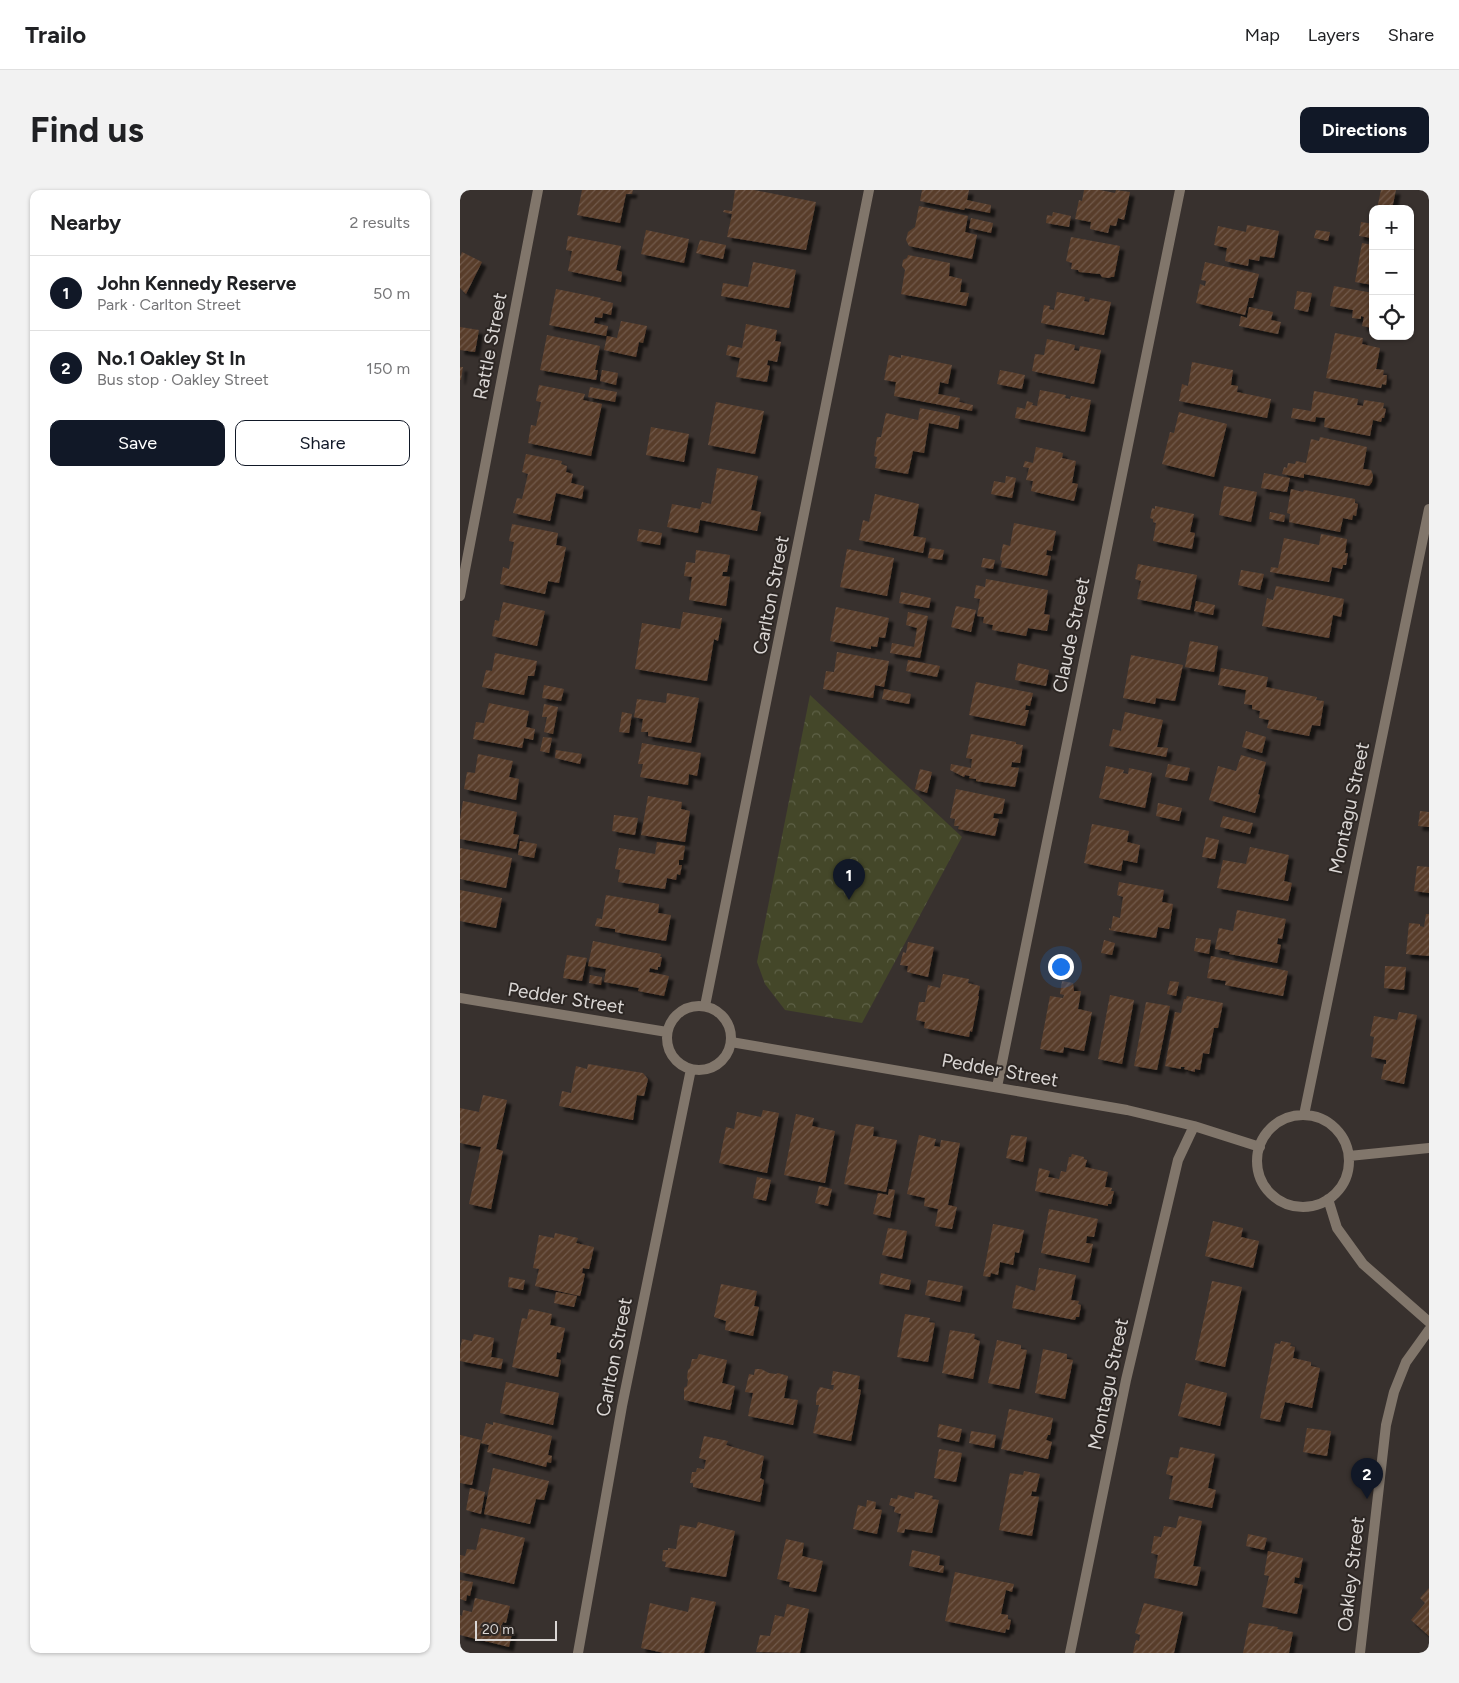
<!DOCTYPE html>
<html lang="en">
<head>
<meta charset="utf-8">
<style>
	:root { --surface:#fff; --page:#f2f2f2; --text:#202124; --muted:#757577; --line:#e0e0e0; --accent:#111827 }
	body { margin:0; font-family:Figtree,sans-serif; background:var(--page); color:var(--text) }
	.controls { position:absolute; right:15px; top:15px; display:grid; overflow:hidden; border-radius:10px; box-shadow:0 1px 4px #0004 }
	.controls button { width:45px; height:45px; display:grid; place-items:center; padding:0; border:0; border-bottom:1px solid var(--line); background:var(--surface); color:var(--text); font:25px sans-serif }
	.scale { position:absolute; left:15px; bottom:12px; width:82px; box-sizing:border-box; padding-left:5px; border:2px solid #dad6d4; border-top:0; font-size:14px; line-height:18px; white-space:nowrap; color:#dad6d4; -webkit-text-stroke:4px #2d2724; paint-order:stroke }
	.you { position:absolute; left:600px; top:776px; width:18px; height:18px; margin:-12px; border:4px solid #fff; border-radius:50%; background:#1a73e8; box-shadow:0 0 0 8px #1a73e833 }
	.badge { display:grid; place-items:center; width:32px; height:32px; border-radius:50%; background:var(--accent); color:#fff; font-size:16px; font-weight:700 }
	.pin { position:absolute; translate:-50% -41px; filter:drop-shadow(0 1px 2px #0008) }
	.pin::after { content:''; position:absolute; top:26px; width:18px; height:15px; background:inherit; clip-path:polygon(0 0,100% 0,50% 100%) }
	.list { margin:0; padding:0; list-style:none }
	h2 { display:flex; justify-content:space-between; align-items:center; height:65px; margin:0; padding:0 20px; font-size:21px }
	h2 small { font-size:16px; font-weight:400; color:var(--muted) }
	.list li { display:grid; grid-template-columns:32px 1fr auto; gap:15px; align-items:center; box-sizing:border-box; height:75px; padding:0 20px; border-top:1px solid var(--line) }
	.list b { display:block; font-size:19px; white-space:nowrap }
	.list p { margin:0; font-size:16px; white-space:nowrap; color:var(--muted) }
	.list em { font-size:16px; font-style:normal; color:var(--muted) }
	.actions { display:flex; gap:10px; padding:15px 20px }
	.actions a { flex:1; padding:11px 0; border:1px solid var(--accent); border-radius:10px; text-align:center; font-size:18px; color:var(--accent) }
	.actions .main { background:var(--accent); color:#fff }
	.icon { flex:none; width:28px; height:28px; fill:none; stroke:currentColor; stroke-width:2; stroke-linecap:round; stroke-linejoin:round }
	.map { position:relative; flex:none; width:969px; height:1463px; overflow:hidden; border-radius:10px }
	header { display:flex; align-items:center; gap:30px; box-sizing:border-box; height:70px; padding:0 25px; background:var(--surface); border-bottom:1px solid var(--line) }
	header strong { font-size:24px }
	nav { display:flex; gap:28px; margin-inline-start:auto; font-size:18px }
	.intro { display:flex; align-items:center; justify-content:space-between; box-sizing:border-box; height:120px; padding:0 30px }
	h1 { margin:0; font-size:35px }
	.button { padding:12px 22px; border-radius:10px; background:var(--accent); color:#fff; font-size:18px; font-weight:700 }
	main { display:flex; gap:30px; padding:0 30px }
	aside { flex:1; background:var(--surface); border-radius:10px; box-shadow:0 1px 4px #0004 }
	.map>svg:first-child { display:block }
</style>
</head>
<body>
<header>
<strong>Trailo</strong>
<nav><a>Map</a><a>Layers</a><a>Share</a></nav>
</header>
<div class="intro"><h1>Find us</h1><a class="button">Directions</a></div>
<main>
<aside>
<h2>Nearby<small>2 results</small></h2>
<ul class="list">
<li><span class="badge">1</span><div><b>John Kennedy Reserve</b><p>Park · Carlton Street</p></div><em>50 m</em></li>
<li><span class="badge">2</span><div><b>No.1 Oakley St In</b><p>Bus stop · Oakley Street</p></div><em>150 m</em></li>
</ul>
<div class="actions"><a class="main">Save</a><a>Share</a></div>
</aside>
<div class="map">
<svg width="969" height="1463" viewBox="0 0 969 1463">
	<defs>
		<pattern id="forest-crowns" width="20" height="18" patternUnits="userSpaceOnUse" patternTransform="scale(1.25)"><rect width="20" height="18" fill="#444729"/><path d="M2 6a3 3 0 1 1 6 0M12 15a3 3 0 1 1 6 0" fill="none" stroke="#5e6147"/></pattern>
		<pattern id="building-hatch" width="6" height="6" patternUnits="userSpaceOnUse" patternTransform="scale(1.25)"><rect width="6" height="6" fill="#593e2c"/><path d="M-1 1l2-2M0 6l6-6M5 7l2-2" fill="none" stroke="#70594a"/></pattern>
		<filter id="shadow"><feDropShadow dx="4.5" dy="4.5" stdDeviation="1" flood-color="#0009"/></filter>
	</defs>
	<rect width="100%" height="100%" fill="#38312e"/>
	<!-- forest -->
	<path fill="url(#forest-crowns)" d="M350 505 502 647 402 833 325 820 305 794 297 772Z"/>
	<!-- building -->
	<path fill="url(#building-hatch)" filter="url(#shadow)" d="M122 0H173L172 4H166L160 33 117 25Z
		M275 0H294L356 12 346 60 267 47 272 24 263 22 264 20 272 21Z
		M462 0H509L507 10 531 15 530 23 505 18 504 20 460 11Z
		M624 0H640L655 3 656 0 670 2 664 30 658 28 656 36 650 35 648 43 630 39 631 32 615 29 619 10 622 11Z
		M921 0H936L932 19H917Z
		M459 16 508 26 505 42 517 45 512 69 449 56 446 50 448 42 455 37Z
		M593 22 611 26 609 37 586 33 587 25 592 26Z
		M511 28 533 33 531 43 509 38Z
		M901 32 913 34 912 48 899 46Z
		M787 35 819 41 814 68 800 66 799 71 789 69 788 76 765 71 767 58 754 55 758 36 786 42Z
		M186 40 229 49 224 73 181 64Z
		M856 40 870 42 868 51 854 48Z
		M108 46 161 56 156 80 162 82 161 92 108 81 112 61 106 60Z
		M611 47 660 56 654 87H651L649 88 642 87 640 84 619 82 618 80 611 79 612 73 606 71Z
		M240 50 266 55 263 69 236 63Z
		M902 53 913 55V95L895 92Z
		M2 62 22 72 6 104 0 98V67Z
		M448 65 490 73 489 86 502 89 500 102 509 103 506 116 441 104 445 80 442 76 443 70 447 68Z
		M293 72 336 80 329 118 261 106 263 93 288 97Z
		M745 72 799 84 793 108H789L785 125 736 113 740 94 745 96 746 91 741 90Z
		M874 96 913 103V138L902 136 904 127 901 126V129L892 128 893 120 870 116Z
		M96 99 141 108 140 110 153 113 151 125 143 123 142 128 135 127 134 133 148 136 146 146 89 135Z
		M837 101 852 103 848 122 834 119Z
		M597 102 625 107 624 111 629 112 630 108 651 112 644 145 581 133 584 115 590 116 589 119 594 120Z
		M789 117 813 122 811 130 821 132 818 144 779 136 781 126 787 128Z
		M161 131 187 136 183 153 179 152 176 167 144 160 147 146 157 148Z
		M286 134 317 140 315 151 321 152 317 172 308 170 307 175 310 176 307 192 276 187 280 168 266 165 268 155 282 158Z
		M0 137 19 140 15 162 0 160Z
		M875 143 903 148 902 154 920 158 916 179 924 180 923 185H927L926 195 922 194 921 198 866 188Z
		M87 145 140 156 135 180H138L136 190 80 180Z
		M587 149 615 155 614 160 619 161 620 156 641 160 634 194 572 181 575 164 584 165Z
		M429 165 441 168V165L492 175 488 194 480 192 478 204 500 208 499 212 513 215 512 221 434 206 436 192 424 190Z
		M732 172 773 180 771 195 778 196 777 202 811 209 807 228 719 211 722 194 728 196Z
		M0 177H3L1 190H0Z
		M142 180 158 183 156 195 140 191Z
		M540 180 565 185 562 199 537 194Z
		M79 195 125 204 123 210 142 214 131 266 68 253 71 235 76 236 81 212 76 211Z
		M130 197 157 202 155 212 128 207Z
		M580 200 606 205 605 208 610 209 611 206 631 210 625 242 555 228 557 217 565 219 567 211 573 213 572 215 577 216Z
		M854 201 898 209 897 215 903 216 904 210 924 213 923 218 926 219 924 228H922L921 232 913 230 910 246 864 237 865 228 856 227 855 232 831 228 833 218 851 221Z
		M256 212 304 221 295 264 248 255Z
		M460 218 500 226 498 239 469 233 464 263 453 261 448 284 415 278 417 267 414 266 417 247H421L426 223 458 230Z
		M719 222 767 234 754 287 702 274 710 242 714 243Z
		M191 237 229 244 224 272 186 265Z
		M860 247 907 257 903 279 911 280 913 285 912 292 909 296 844 284V288L822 284 824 277 827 278 828 273 835 274 836 271 846 273 851 249 859 251Z
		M576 257 603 263 602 268 616 271 612 293 618 294 614 311 571 301 573 291 566 290 569 278 563 277 565 271 573 273Z
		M66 264 102 271 101 274 107 276 106 282 113 284 111 293 124 296 122 309 96 303 90 331 53 323 57 308 62 309 68 284 62 282Z
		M257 278 298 286 291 320 301 322 297 341 240 330 238 343 207 337 212 314 240 319 242 312 251 314Z
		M804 283 830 288 827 302 801 298Z
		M546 286 556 288 552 308 531 304 534 291 545 293Z
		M764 296 797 302 791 332 759 325Z
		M831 299 843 302 844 300 895 309V313L898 314 896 326 893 325 892 330 883 328 880 342 829 332 830 324 827 323Z
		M415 304 459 314 453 346 466 348 463 363 399 350 403 330 409 332Z
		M695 316 734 324 730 342 735 343 732 359 693 351 696 333 693 332V329L690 328 692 318 695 319Z
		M810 322 825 325 824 332 809 329Z
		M554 333 596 341 592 361 587 360 586 365 591 366 587 386 541 377 542 371 540 370 543 354 550 356Z
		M52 334 98 343 96 355 106 357 99 393 88 391 85 404 40 394 43 377 49 379 54 352 49 351Z
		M179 339 202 343 200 355 177 351Z
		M861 344 887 349 885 363H888L886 375H883L882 379 872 377 869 392 810 382 811 377 818 378 824 348 859 355Z
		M470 358 484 360 482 370 468 368Z
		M387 359 434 368 427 406 380 397Z
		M236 360 270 365 267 382H263L262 386 270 387 266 416 229 410 232 387 224 386 226 372 235 373Z
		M523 368 535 370 533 379 521 377Z
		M678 374 737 385 730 420 677 409 681 391 675 389Z
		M781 380 804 384 800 400 778 395Z
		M526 389 588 400 584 424 590 425 587 441 568 438 566 446 532 440 533 435 523 433 524 427 517 426 520 409 514 408 516 395 525 397Z
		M816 396 884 409 881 427 873 425 869 448 802 436 807 408 813 410Z
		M441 402 471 408 469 418 439 413Z
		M736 411 755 415 753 425 734 421Z
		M43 412 85 421 77 456 32 446 35 430 39 431Z
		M496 416 516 420 511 442 491 437Z
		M376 417 429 428 425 448 419 447 417 457 411 456V459L370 451Z
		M223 422 262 428 258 451 254 449 247 491 175 479 182 433 220 439Z
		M448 422 468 426 460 468 430 463 432 453 454 457 457 438 446 435Z
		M730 451 758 456 754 482 725 477Z
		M377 462 429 471 424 497 415 495 413 508 363 499 366 481 374 482Z
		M35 463 77 471 74 486H68L64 505 22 497 26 480 32 481Z
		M671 465 723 475 715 511 696 508 695 514 663 508Z
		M448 470 480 476 477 487 446 481Z
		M558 473 589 480 586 496 555 490Z
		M761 478 808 487 806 497 857 507 856 510 864 511 860 536 852 535 849 546 807 538 809 530 799 528 800 521 792 519V515L784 514 786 500 758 495Z
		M516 492 573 503 570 516 566 515 565 520H569L565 536 509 525Z
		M84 495 104 499 101 511 82 508Z
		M424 499 451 504 449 514 422 509Z
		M207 503 239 508 231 553 188 546V542H181L183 529 174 527 177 509 206 513Z
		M29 513 69 521 66 537 75 539 73 550 64 548 62 558 13 549 16 532 24 533Z
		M84 514 98 517 93 544 84 542 87 527H82Z
		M162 522 172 524 169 543 159 542Z
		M665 522 703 530 697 557 708 558 706 567 649 556 653 539 661 541Z
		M786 541 806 547 802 563 782 557Z
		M511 544 556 552V554L563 555 560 573 552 572 551 577 559 578 555 597 516 591V589L509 588 510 586 505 585 504 587 490 580 491 574 511 578 512 569 506 568Z
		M83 547 92 548 89 563 80 561Z
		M182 553 241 563 237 586 229 584 228 595 180 587 183 574H178Z
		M96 560 122 564 120 574 95 568Z
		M18 564 53 571 49 587 59 589 56 610 4 599 7 582 15 583Z
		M781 565 806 572 798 604 800 605 795 623 749 610 758 576 776 581Z
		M708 574 730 578 727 591 705 587Z
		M646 576 664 580 663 583 668 584 669 578 692 583 685 618 639 608Z
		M460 579 472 582 467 603 455 599Z
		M496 599 545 609 542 624 534 623 533 628 539 629 535 646 498 639 499 636H494L495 629 490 628Z
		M188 606 222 612 221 619 230 621 225 652 181 645Z
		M3 611 57 622 53 644 59 645 56 659 0 649V629Z
		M698 613 722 618 719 631 696 626Z
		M960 621 969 622V637L958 636Z
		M154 625 178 628 175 645 152 641Z
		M763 626 793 633 790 644 760 637Z
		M632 634 669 641 667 652 680 655 677 673 663 670 661 681 624 673Z
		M746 647 759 650 755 669 742 667Z
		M60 651 77 654 74 668 58 665Z
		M197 652 225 656 223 670H219V675H222L220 685 217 684 216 690 207 688 205 699 158 692 160 680 155 679 159 658 195 664Z
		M790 657 829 665 824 691 832 693 828 711 757 698 763 670 786 674Z
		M0 658 52 668 46 698 0 689Z
		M957 676 969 677V703L954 701Z
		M659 692 704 700 702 712 713 714 709 739 698 737 696 748 649 740V738L651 739 653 726 660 728 663 707 657 705Z
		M0 700 42 708 36 738 0 731Z
		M146 705 199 714 198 723 211 725 206 751 155 742V739L135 736 137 728 142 729Z
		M777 720 826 729 822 749 818 748 817 754 821 755 817 773 769 764 770 762 755 759 759 738 773 741Z
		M966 724H969V766L946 764 949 733 960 734V736L964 737Z
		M736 748 751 750 749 764 734 761Z
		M644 750 655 753 652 765 641 763Z
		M133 751 201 764 200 767H202L200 777H198V780L190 778 189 782 209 786 204 806 178 801 179 798 144 792 146 779 128 776Z
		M448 752 474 757 468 787 447 782 448 776 440 775 443 762 446 763Z
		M107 765 127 768 122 791 103 788Z
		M751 766 828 781 823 806 765 795 766 791 747 788Z
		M925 776 946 777 944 800 924 798Z
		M483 784 509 789 508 793 520 796 518 806H519L512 842 510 841 509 847 464 838 465 832 456 830 459 812H465L468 795 480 798Z
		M130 785 142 787 141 795 129 793Z
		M602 791 613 793 614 801H621L618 819 632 822 624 861 604 857 603 863 580 859 590 806 603 808 604 805 600 804Z
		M710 791 719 792 716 806 707 804Z
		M650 805 674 810 662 874 638 869Z
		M727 806 763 813 758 838H754L749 864 743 863 740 880 735 879V882L724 879 725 877H721V879L705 876 715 822 721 823 724 809H726Z
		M686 812 710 816 697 880 674 876Z
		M939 822 957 825 944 894 921 889 924 874H926V870L911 867 914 847 910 846 914 826 937 830Z
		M128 874 183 883 188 889 184 906 177 905 173 930 99 916 102 901 111 903 116 876 127 879Z
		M23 905 47 910 36 959 43 961 31 1019 9 1014 21 957 0 953V918L19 922Z
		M303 920 319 923 307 983 259 973 266 937 274 939 277 922 301 927Z
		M336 924 354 928 352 936 375 941 365 993 324 985Z
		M396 934 414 937 413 946 437 950 426 1002 384 994Z
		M459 945 476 949 474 956 480 957 481 950 500 953 488 1015 497 1017 492 1039 475 1036 478 1019 464 1016 465 1008 447 1004Z
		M551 945 567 947 563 972 546 968Z
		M612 964 624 967V969L627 970 625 977 648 982 645 997 652 998 651 1001H654L651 1014H648V1016L575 1001 579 978 590 981 588 987 599 989 601 981 606 982 609 967H611Z
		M297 987 311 990 306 1011 293 1008Z
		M359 996 372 999 368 1016 355 1013Z
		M429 999 435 1000 430 1028 413 1024 418 1003 428 1005Z
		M589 1019 638 1029 634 1047 627 1046 626 1053 633 1054 629 1073 581 1063Z
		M753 1031 783 1038 781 1047 799 1051 793 1078 745 1066Z
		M533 1034 564 1040 559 1063 555 1062 553 1075 540 1072 538 1085 531 1083 530 1087 523 1086Z
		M428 1038 447 1041 442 1069 422 1065Z
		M95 1043 118 1048 116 1053 134 1057 129 1079 123 1078 122 1083 125 1084 120 1106 75 1096 79 1079 73 1078 79 1045 94 1048Z
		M579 1078 616 1085 611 1110 619 1111 618 1114 621 1115 619 1127H616L615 1130 552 1118 556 1095 575 1101Z
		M421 1083 451 1090 449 1100 419 1094Z
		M49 1087 65 1090 63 1100 48 1097Z
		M468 1090 503 1096 500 1112 465 1105Z
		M752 1091 782 1097 765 1177 735 1170Z
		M261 1094 297 1101 294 1116 299 1117 293 1146 265 1140 266 1131 254 1127Z
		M96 1102 117 1106 114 1117 94 1113Z
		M69 1119 92 1124 90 1135 105 1138 100 1163 97 1162 96 1169 101 1170 98 1187 52 1177 62 1128 67 1129Z
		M445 1124 470 1128 469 1132 475 1133 468 1172 437 1167Z
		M490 1140 515 1144 514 1149 520 1151 513 1189 482 1183Z
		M14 1144 34 1148 31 1167 43 1169 41 1179 0 1171V1160L2 1149 12 1151Z
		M537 1150 561 1155V1159L567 1160 559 1199 528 1193Z
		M821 1151 831 1153 830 1156 835 1157 833 1168 851 1172V1176L860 1178 852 1218 825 1212 820 1232 800 1228 815 1153 820 1154Z
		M583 1159 607 1164V1169L613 1170 605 1209 575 1203Z
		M239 1164 267 1170 262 1193 275 1196 270 1220 224 1210V1198L227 1196 228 1190 227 1188 228 1180 230 1178 232 1169H237Z
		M295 1179H301L309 1183 316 1184 318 1183 328 1186 324 1208 338 1210 333 1235 288 1226 293 1203 285 1202 289 1184 294 1185Z
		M373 1181 400 1186 398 1199 401 1200 391 1251 353 1243 359 1215H356V1210L357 1202 360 1197 373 1200 374 1195H371Z
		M46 1192 99 1203 93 1235 40 1223Z
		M726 1193 767 1203 760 1236 718 1226Z
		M549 1219 593 1228 590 1245H588L586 1250 592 1252 588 1269 541 1259Z
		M33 1232 92 1246 88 1265 92 1266 91 1273 87 1272 86 1277 27 1262 29 1255 21 1253 26 1233 33 1235Z
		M479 1234 502 1239 499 1252 477 1247Z
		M847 1238 871 1241 867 1266 843 1262Z
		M511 1241 536 1245 534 1258 509 1253Z
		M0 1245 21 1250 12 1295 0 1293Z
		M244 1246 268 1251 266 1255 304 1266 300 1288 304 1290 300 1312 233 1297V1293H230L232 1282H236L237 1278 244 1279 246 1270 239 1268Z
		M720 1257 755 1264 748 1298 756 1300 752 1318 709 1309 713 1286 706 1284 710 1267 718 1268Z
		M479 1259 502 1263 496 1292 474 1288Z
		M33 1278 89 1291 84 1310 76 1309 70 1334 24 1324Z
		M564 1281 580 1284 576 1302 572 1301 571 1306 579 1307 572 1346 539 1340 550 1283 563 1285Z
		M10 1298 25 1302 21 1324 6 1320Z
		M455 1302 473 1306 472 1309 479 1310 472 1343 445 1339 444 1343 437 1342 441 1324 434 1322 435 1317 429 1315 431 1308 437 1309 438 1305 454 1309Z
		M407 1310 416 1312 415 1319 422 1320 417 1344 393 1339 398 1315 406 1317Z
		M719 1326 742 1331 733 1376 741 1377 737 1396 694 1388 698 1365 691 1363 694 1346 701 1347 704 1336 716 1338Z
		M238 1332 275 1341 266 1387 205 1377 206 1372 202 1371 203 1360H208V1358L216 1359 220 1335 236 1338Z
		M21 1338 65 1348 54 1394 0 1382V1365L5 1366 7 1359 16 1360Z
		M788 1344 807 1348 804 1360 786 1356Z
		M326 1349 344 1353 342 1366 363 1371 356 1402 329 1397 330 1392 317 1389Z
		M452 1360 480 1366 479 1375 484 1376 483 1383 449 1376Z
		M808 1361 843 1368 839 1388 835 1387 834 1393 843 1395 837 1424 802 1417 809 1386 804 1385Z
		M495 1382 554 1394 552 1402 546 1400 541 1424 548 1425V1429L551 1430 549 1440 546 1439 545 1443 485 1431Z
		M0 1390 13 1392 10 1406 7 1405 6 1411 0 1409Z
		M969 1398V1446L951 1430 965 1413 960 1408Z
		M231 1407 256 1412 244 1463H204L181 1458 190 1413 228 1422Z
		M15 1408 50 1416 46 1433 43 1432 41 1437 53 1439 49 1457 0 1445V1425L2 1426 3 1420 12 1422Z
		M684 1413 723 1422 714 1463H673L676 1450 679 1451 680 1445 675 1443Z
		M327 1414 349 1419 340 1463 296 1462 300 1445 310 1446 315 1425 324 1427Z
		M789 1433 818 1437 817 1439 833 1442 829 1463H783Z"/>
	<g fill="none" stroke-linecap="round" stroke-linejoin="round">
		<!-- minor -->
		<path stroke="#81766b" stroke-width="10" d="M0 406 78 0
			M0 808 207 842
			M207 848a32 32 0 1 1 64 0a32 32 0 1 1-64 0Z
			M245 816 409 0
			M271 852 667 920 734 936 800 957
			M537 897 720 0
			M844 925 969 319
			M797 971a46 46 0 1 1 92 0a46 46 0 1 1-92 0Z
			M889 966 969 958
			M868 1009 877 1038 903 1074 969 1132
			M118 1463 162 1216 231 879
			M610 1463 666 1190 718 970 734 936
			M900 1463 926 1235 934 1202 946 1172 969 1140"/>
	</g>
	<g text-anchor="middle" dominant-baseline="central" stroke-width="4" stroke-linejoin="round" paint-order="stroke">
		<!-- street labels -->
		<g font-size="19" fill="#dad6d4" stroke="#2d2724">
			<text transform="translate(30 156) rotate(-79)">Rattle Street</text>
			<text transform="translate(311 405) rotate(-79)">Carlton Street</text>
			<text transform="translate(611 445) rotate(-78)">Claude Street</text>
			<text transform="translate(889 618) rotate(-78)">Montagu Street</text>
			<text transform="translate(106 808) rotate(9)">Pedder Street</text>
			<text transform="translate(540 880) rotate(10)">Pedder Street</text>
			<text transform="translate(154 1167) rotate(-79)">Carlton Street</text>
			<text transform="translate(648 1194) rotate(-78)">Montagu Street</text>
			<text transform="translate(891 1384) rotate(-83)">Oakley Street</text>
		</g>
	</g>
</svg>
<div class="controls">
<button>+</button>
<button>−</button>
<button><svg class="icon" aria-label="locate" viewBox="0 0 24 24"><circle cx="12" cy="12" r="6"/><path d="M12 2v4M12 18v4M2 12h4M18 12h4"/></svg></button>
</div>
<div class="scale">20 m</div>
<div class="you"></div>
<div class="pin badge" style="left:389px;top:710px">1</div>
<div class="pin badge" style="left:907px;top:1309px">2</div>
</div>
</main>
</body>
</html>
